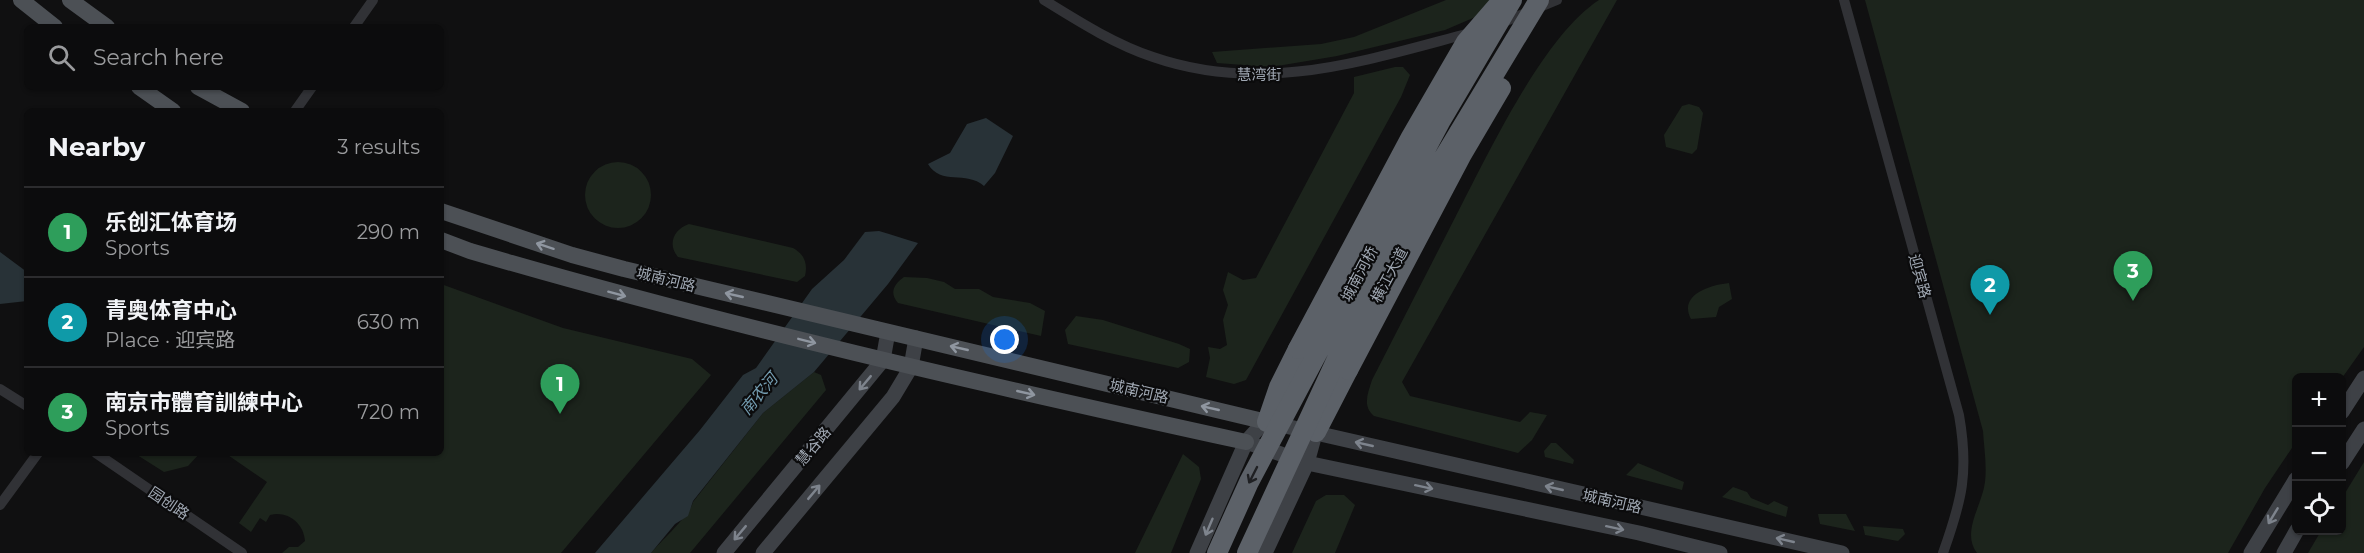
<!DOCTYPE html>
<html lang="en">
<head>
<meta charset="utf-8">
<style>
	:root { --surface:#0c0c0d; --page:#151516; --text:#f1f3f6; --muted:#9a9b9d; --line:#2c2c2e; --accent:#1a73e8 }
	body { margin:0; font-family:Montserrat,"Noto Sans SC",sans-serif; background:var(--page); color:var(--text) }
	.controls { position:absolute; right:18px; bottom:18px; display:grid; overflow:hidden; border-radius:9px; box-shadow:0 2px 4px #0004 }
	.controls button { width:54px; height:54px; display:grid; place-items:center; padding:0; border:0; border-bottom:2px solid var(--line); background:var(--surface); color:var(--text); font:30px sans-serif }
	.you { position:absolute; left:1005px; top:340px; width:21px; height:21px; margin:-15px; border:4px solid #fff; border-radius:50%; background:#1a73e8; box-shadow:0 0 0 9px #1a73e833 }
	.badge { display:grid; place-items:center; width:39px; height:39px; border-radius:50%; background:var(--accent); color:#fff; font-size:20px; font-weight:700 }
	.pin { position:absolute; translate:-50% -50px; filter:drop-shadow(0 2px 3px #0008) }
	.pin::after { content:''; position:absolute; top:32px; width:21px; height:18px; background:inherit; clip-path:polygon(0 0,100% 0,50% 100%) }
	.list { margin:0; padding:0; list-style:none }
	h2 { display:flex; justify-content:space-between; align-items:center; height:78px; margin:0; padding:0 24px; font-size:26px }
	h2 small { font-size:20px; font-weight:400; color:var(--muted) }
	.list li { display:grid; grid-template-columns:39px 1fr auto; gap:18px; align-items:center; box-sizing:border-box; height:90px; padding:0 24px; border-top:2px solid var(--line) }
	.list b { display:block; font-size:22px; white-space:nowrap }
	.list p { margin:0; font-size:20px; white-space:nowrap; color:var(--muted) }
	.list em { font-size:20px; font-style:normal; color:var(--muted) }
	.icon { flex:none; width:33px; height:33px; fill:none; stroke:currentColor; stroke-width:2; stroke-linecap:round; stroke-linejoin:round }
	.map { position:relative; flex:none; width:2364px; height:553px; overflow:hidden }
	.search { position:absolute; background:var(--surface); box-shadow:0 2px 4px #0004; left:24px; top:24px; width:420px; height:66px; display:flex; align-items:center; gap:15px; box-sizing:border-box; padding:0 21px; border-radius:9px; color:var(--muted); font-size:22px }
	.panel { position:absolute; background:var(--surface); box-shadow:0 2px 4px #0004; left:24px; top:108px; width:420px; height:348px; border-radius:9px }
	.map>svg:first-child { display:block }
</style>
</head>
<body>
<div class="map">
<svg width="2364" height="553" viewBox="0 0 2364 553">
	<rect width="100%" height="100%" fill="#101011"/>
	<!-- green -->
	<path fill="#1c241c" d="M1446 0H1515L1445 30 1337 56 1271 67 1217 63 1212 52 1321 44 1354 37Z
		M1599 0H1617L1402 382 1410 396 1520 422 1530 412 1547 415 1532 440 1518 453 1374 416C1362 406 1368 393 1372 380 1402 321 1432 263 1462 204 1492 146 1545 35 1599 0Z
		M1865 0H2364V347L2342 378H2296V442L2265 488 2228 553H1977C1961 532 1982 506 1985 482 1987 465 1984 448 1983 431Z
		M1395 67H1403L1410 75 1401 97 1246 380 1234 384 1206 377 1210 358 1208 347 1220 349 1227 345 1223 320 1228 305 1223 290 1228 272 1243 280 1256 278 1354 93V77Z
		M1689 104 1699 107 1703 113 1697 149 1692 154 1666 147 1664 135 1682 106Z
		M585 195a33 33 0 1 1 66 0a33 33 0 1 1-66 0Z
		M689 224 793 248C804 254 808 263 805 276L797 282 678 257C667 244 674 229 689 224Z
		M904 277 927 278 944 282 955 289H979L993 297 1030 303 1045 311 1041 336 898 303C889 293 894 284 904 277Z
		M1729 283 1732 299 1719 307 1716 317 1691 319C1678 295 1710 285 1729 283Z
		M441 284 563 328 692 359 711 375 561 553H282L289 547H298L305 541C304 523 287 510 270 515L266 522 260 518 251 532 239 523 267 482 225 453H441Z
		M1076 316 1103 320 1179 344 1190 349 1189 362 1178 368 1068 344 1065 330Z
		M814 372 821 375 826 390 690 553H651C662 540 690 515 693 502L763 413Z
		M1551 443H1556L1574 460 1573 464 1545 457 1544 451Z
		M134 453H200L188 466 164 472Z
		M1183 454 1199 467 1201 479 1171 553H1135Z
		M2364 462V553H2308L2321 531 2342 530V498Z
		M1638 463 1684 482 1682 490 1626 475Z
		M1733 487 1747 492 1751 498 1768 505 1774 501 1788 507 1786 517 1722 497Z
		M1326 495H1344L1355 505 1335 553H1292L1316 501Z
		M1818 514H1846L1855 531 1820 524Z
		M1863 526 1903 529 1905 534 1898 541 1865 535Z"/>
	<!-- water -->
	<path fill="#283237" d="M986 118 1013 136 995 173 984 186C966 170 941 186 928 164L950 153 967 124Z
		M879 231C893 235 904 239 918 243L888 284 814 372 763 413 693 501 688 516 675 524 651 553H595L700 430 743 375 756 368 812 289 844 260 865 232Z
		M0 252 27 272V301L0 304Z"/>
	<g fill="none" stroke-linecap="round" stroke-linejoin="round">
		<!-- street -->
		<path stroke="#313236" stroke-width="10" d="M1044 0C1078 21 1114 44 1153 57 1263 95 1363 61 1470 33
			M1844 0 1959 415C1969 472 1962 500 1943 553
			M1499 24 1557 0
			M354 27 373 0
			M295 111 312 87
			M0 389 27 406
			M96 453 242 553
			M0 505 38 453"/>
		<!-- secondary -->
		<path stroke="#3e4146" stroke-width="15" d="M2342 412 2364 378
			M1272 423 1842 553
			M1246 442 1307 463 1639 533 1720 553
			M2342 463 2364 429
			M724 553 883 360 888 332
			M763 553 893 397 911 367 916 338
			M1197 553 1246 442 1271 414
			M1265 553 1307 463 1318 423
			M2251 553 2296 479
			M2284 553 2297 530"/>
		<!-- primary -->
		<path stroke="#4c5055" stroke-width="16" d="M21 0 55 27
			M70 0 107 27
			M139 87 173 111
			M198 87 242 111
			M441 211 572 255 624 269 1267 422
			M441 240 470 251C726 326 985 385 1246 442"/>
		<!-- highway -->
		<path stroke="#5c6168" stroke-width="20" d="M1267 422 1279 387 1298 349
			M1316 432 1348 370"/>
		<!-- highway-bridge -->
		<path stroke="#5c6168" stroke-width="20" d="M1298 349 1411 137 1466 42 1499 4
			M1348 370 1461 156 1501 88
			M1217 553 1249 482 1440 122 1512 0
			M1247 553 1355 320 1420 197 1539 0"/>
	</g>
	<!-- one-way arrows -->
	<defs><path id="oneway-shaft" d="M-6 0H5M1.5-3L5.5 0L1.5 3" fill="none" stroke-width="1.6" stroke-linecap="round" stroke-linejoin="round" transform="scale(1.5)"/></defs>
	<g stroke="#8f96a0">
		<use href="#oneway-shaft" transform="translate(545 246) rotate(-162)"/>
		<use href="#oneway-shaft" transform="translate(617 294) rotate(15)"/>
		<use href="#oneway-shaft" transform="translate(734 295) rotate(-167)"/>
		<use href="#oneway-shaft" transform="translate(807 341) rotate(14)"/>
		<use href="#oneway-shaft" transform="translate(959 348) rotate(-167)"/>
		<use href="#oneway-shaft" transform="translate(1026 393) rotate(13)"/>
		<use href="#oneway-shaft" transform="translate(1210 408) rotate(-167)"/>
	</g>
	<g stroke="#7e848d">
		<use href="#oneway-shaft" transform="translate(865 383) rotate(130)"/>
		<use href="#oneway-shaft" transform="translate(1364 444) rotate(-167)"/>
		<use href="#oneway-shaft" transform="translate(1424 487) rotate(12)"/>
		<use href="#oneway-shaft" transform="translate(1554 488) rotate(-167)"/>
		<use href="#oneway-shaft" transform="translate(814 492) rotate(-50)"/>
		<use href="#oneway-shaft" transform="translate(2273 516) rotate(121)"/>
		<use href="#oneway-shaft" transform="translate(1209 527) rotate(113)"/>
		<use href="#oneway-shaft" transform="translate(1615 528) rotate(12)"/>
		<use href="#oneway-shaft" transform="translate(740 533) rotate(130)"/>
		<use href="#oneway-shaft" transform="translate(1785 540) rotate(-167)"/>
	</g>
	<use stroke="#1f2023" href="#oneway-shaft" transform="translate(1253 475) rotate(117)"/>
	<g text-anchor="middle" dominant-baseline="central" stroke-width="4.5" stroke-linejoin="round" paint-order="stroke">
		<!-- street labels -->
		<g font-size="15" fill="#a0a8b3" stroke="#0b0b0c">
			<text x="1259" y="74">慧湾街</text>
			<text transform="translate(1359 274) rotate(-62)">城南河桥</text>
			<text transform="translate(1389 275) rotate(-62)">横江大道</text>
			<text transform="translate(1920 276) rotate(75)">迎宾路</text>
			<text transform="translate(666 279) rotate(14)">城南河路</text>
			<text transform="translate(1139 391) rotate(13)">城南河路</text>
			<text transform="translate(813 446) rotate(-50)">慧谷路</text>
			<text transform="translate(1612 501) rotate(13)">城南河路</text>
			<text transform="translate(169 503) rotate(34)">园创路</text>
		</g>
		<!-- water labels -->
		<g font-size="16" font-style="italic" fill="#749db1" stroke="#0b0b0c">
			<text transform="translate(759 394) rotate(-50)">南农河</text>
		</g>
	</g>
</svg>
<div class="controls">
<button>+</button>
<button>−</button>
<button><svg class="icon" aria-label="locate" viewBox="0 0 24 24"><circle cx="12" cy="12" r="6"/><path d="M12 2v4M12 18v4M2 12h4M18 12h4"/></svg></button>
</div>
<div class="you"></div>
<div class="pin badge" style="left:560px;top:414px;background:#2e9e5b">1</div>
<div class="pin badge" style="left:1990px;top:315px;background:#0f9aa8">2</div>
<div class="pin badge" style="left:2133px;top:301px;background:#2e9e5b">3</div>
<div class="search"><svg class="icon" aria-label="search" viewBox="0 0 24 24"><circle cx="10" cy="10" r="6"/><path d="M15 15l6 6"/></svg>Search here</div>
<section class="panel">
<h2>Nearby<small>3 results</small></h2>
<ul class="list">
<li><span class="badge" style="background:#2e9e5b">1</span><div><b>乐创汇体育场</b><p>Sports</p></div><em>290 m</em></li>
<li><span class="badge" style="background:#0f9aa8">2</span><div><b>青奥体育中心</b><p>Place · 迎宾路</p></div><em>630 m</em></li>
<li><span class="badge" style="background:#2e9e5b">3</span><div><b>南京市體育訓練中心</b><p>Sports</p></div><em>720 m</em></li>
</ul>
</section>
</div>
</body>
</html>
